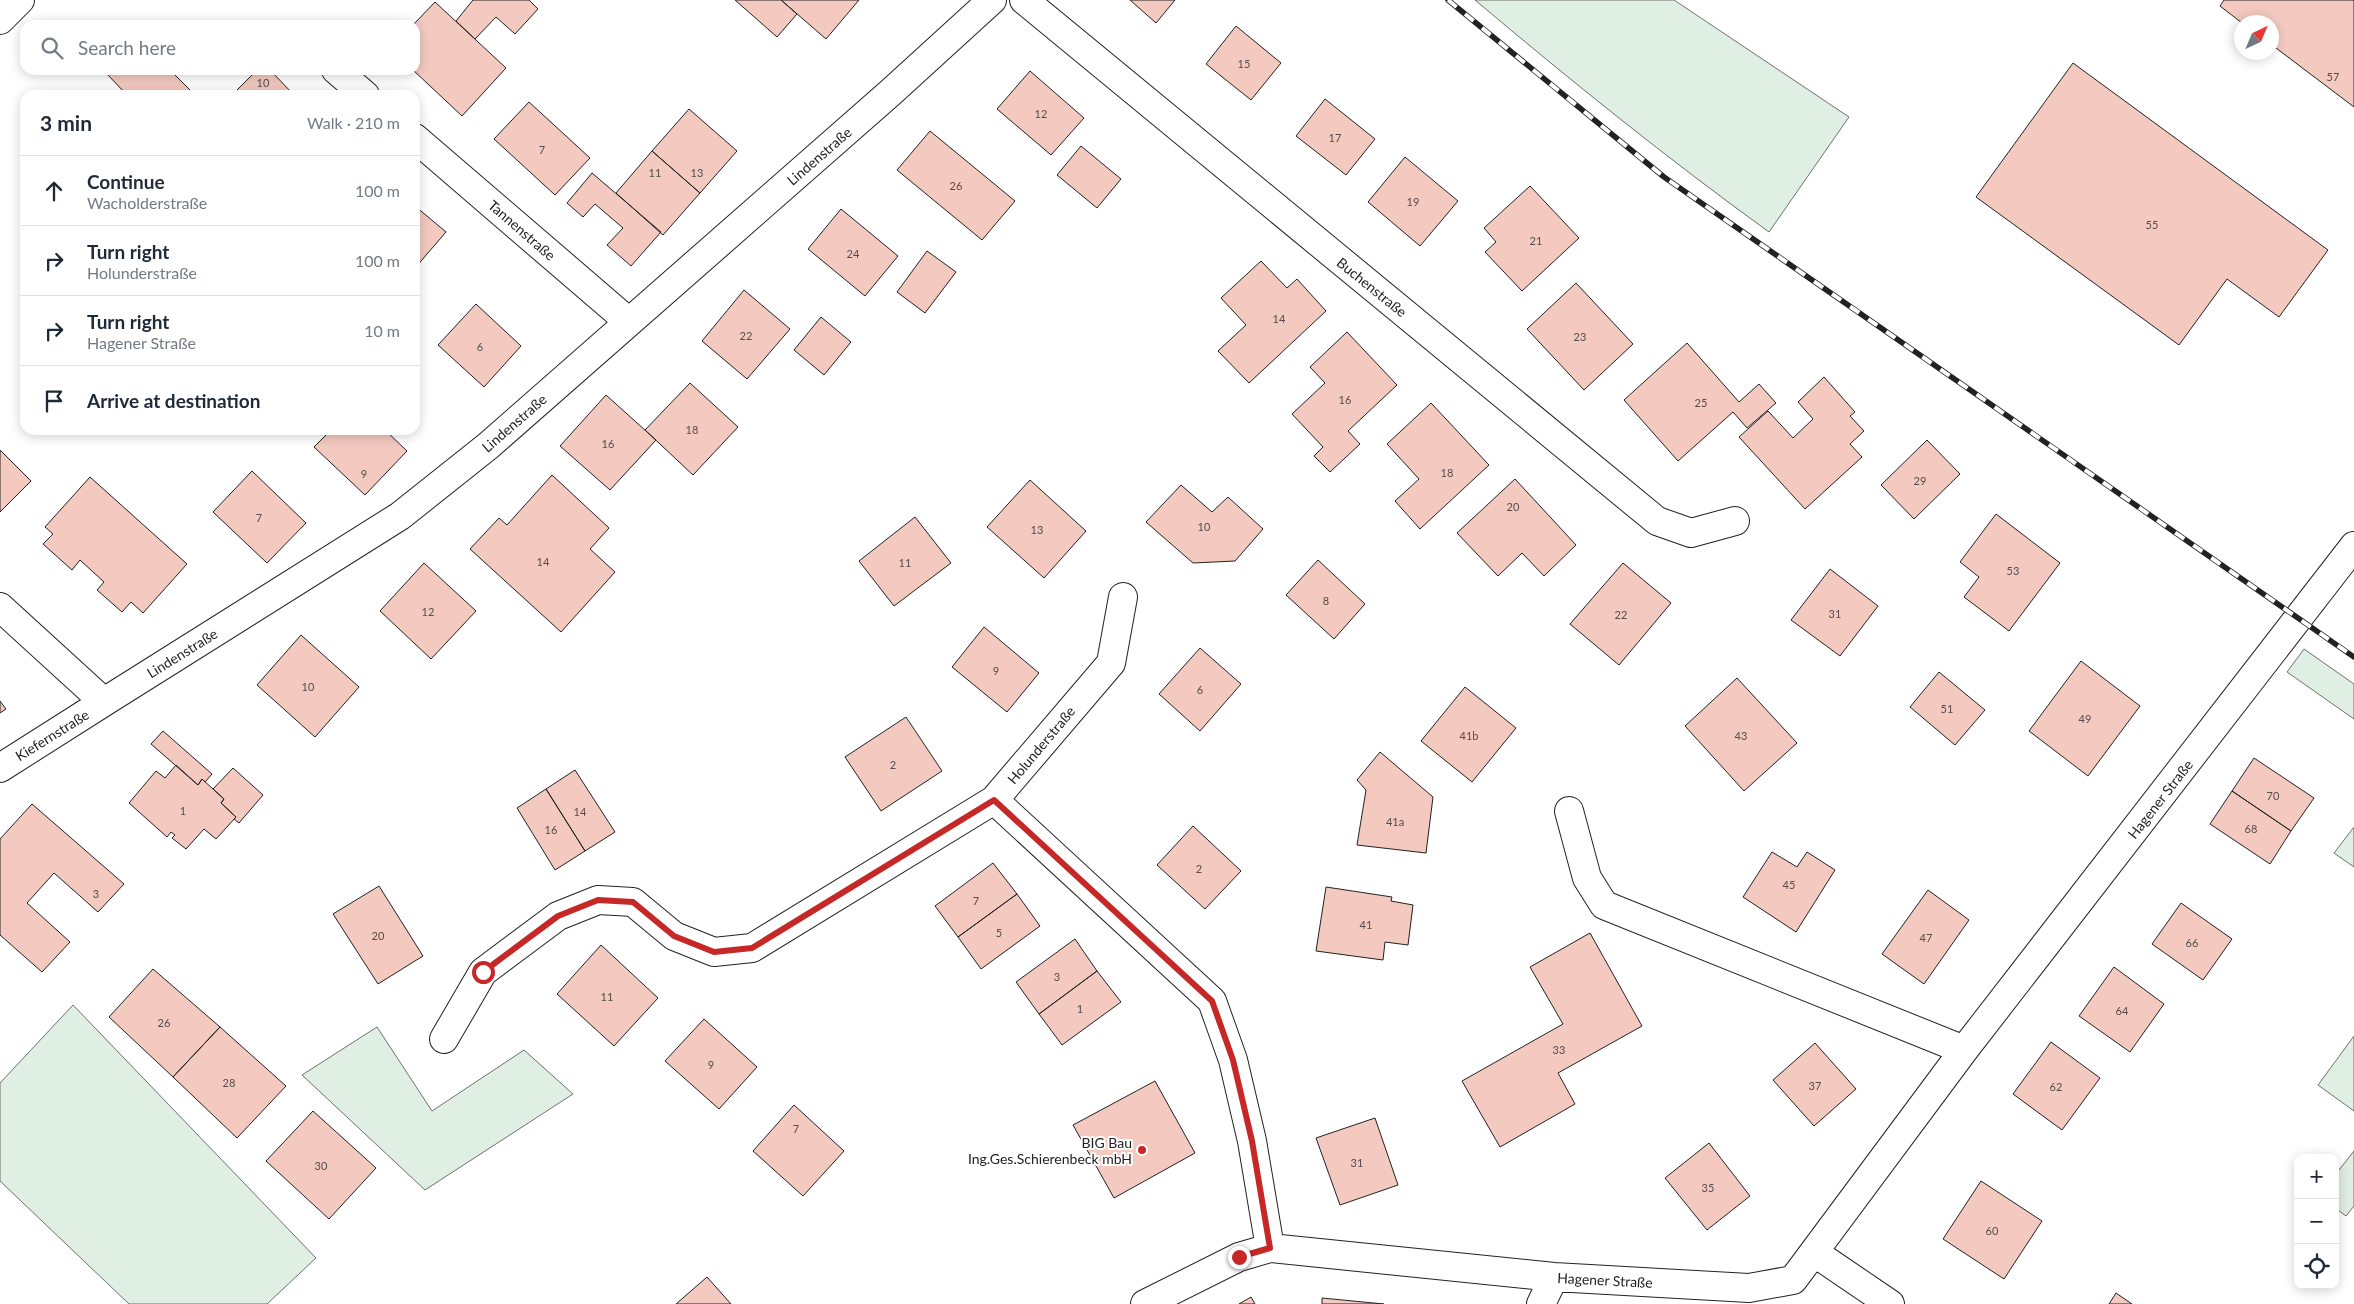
<!DOCTYPE html>
<html lang="en">
<head>
<meta charset="utf-8">
<style>
	:root { --surface:#fff; --page:#f2f2f3; --text:#1f2937; --muted:#747a83; --line:#e0e1e3 }
	body { margin:0; font-family:Lato,sans-serif; background:var(--page); color:var(--text) }
	.controls { position:absolute; right:15px; bottom:15px; display:grid; overflow:hidden; border-radius:10px; box-shadow:0 2px 12px #0003 }
	.controls button { width:45px; height:45px; display:grid; place-items:center; padding:0; border:0; border-bottom:1px solid var(--line); background:var(--surface); color:var(--text); font:25px sans-serif }
	.compass { position:absolute; left:2234px; top:15px; width:45px; height:45px; border-radius:50%; background:var(--surface); box-shadow:0 2px 12px #0003; rotate:44deg }
	.stop { position:absolute; width:15px; height:15px; margin:-11px; border:4px solid #c62828; border-radius:50%; background:#fff }
	.stop.end { background:#c62828; border-color:#fff; box-shadow:0 1px 5px #0008 }
	.list { margin:0; padding:0; list-style:none }
	h2 { display:flex; justify-content:space-between; align-items:center; height:65px; margin:0; padding:0 20px; font-size:21px }
	h2 small { font-size:16px; font-weight:400; color:var(--muted) }
	.list li { display:grid; grid-template-columns:32px 1fr auto; gap:15px; align-items:center; box-sizing:border-box; height:70px; padding:0 20px; border-top:1px solid var(--line) }
	.list b { display:block; font-size:19px; white-space:nowrap }
	.list p { margin:0; font-size:16px; white-space:nowrap; color:var(--muted) }
	.list em { font-size:16px; font-style:normal; color:var(--muted) }
	.icon { flex:none; width:28px; height:28px; fill:none; stroke:currentColor; stroke-width:2; stroke-linecap:round; stroke-linejoin:round }
	.map { position:relative; flex:none; width:2354px; height:1304px; overflow:hidden }
	.search { position:absolute; background:var(--surface); box-shadow:0 2px 12px #0003; left:20px; top:20px; width:400px; height:55px; display:flex; align-items:center; gap:12px; box-sizing:border-box; padding:0 18px; border-radius:15px; color:var(--muted); font-size:19px }
	.panel { position:absolute; background:var(--surface); box-shadow:0 2px 12px #0003; left:20px; top:90px; width:400px; height:345px; border-radius:15px }
	.map>svg:first-child { display:block }
</style>
</head>
<body>
<div class="map">
<svg width="2354" height="1304" viewBox="0 0 2354 1304">
	<rect width="100%" height="100%" fill="#fff"/>
	<!-- green -->
	<path fill="#e0efe3" stroke="#6f6f6f" d="M1475 0H1674L1849 117 1769 232C1668 159 1570 80 1475 0Z
		M2304 649 2354 684V719L2287 672Z
		M2354 827V867L2334 853Z
		M73 1005 316 1258 267 1304H129L0 1181V1083Z
		M377 1027 432 1111 524 1050 573 1094 425 1190 302 1075Z
		M2354 1036V1111L2318 1085Z
		M2354 1151V1206L2346 1216 2335 1208V1175Z"/>
	<!-- building -->
	<path fill="#f3c9c0" stroke="#222" d="M473 0H529L538 9 515 34 496 17 475 39 456 21Z
		M735 0H781L797 14 777 37Z
		M781 0H859L826 39Z
		M1130 0H1175L1156 23Z
		M2224 0H2354V107L2272 45V22L2242 23 2220 6Z
		M435 2 506 68 462 116 413 70H415L413 25Z
		M1236 26 1281 63 1251 100 1206 64Z
		M2073 63 2328 250 2279 317 2227 279 2179 345 1976 197Z
		M107 70H170L195 95H127L105 72Z
		M257 70H270L294 95H232Z
		M1030 71 1084 118 1051 155 997 109Z
		M1325 99 1375 139 1346 175 1296 136Z
		M529 102 590 158 555 195 494 139Z
		M689 109 737 151 700 193 652 151Z
		M930 131 1015 201 982 240 897 170Z
		M1081 146 1121 179 1097 208 1057 175Z
		M652 151 700 193 663 235 616 193Z
		M1405 157 1458 201 1420 246 1368 202Z
		M592 173 661 232 631 266 607 245 623 228 595 204 583 217 567 203Z
		M1530 186 1579 238 1522 291 1485 252 1496 242 1484 228Z
		M415 206 446 232 415 268Z
		M841 209 898 256 865 296 808 249Z
		M927 251 956 272 925 313 897 292Z
		M1261 261 1287 288 1297 279 1326 311 1249 383 1218 351 1246 325 1221 298Z
		M1576 283 1633 344 1584 390 1527 329Z
		M744 290 790 329 747 379 702 341Z
		M476 304 521 346 484 387 438 345Z
		M821 317 851 342 824 375 794 350Z
		M1347 332 1397 385 1348 431 1360 444 1330 472 1314 456 1323 447 1292 414 1325 383 1310 367Z
		M1687 343 1739 402 1759 384 1776 403 1747 428 1733 412 1678 461 1624 400Z
		M1824 377 1855 412 1850 416 1864 431 1850 444 1862 457 1805 509 1739 437 1768 411 1793 438 1813 419 1798 402Z
		M690 383 738 427 693 475 645 430Z
		M606 395 656 440 610 490 560 446Z
		M1431 403 1489 465 1420 529 1395 501 1419 479 1387 444Z
		M331 430H385L407 451 365 495 314 447Z
		M1927 440 1960 474 1914 519 1881 485Z
		M0 450 31 481 0 512Z
		M252 471 306 523 267 563 213 512Z
		M552 475 609 528 590 549 615 572 561 632 470 549 499 518 507 525Z
		M90 477 187 564 143 613 131 602 122 612 97 590 104 582 80 560 72 570 43 544 53 534 45 527Z
		M1515 479 1576 545 1544 576 1522 553 1498 576 1457 533Z
		M1030 480 1086 531 1044 578 987 527Z
		M1181 485 1212 512 1228 497 1263 529 1235 561 1193 563 1146 522Z
		M1996 514 2060 563 2009 631 1964 597 1979 577 1960 562Z
		M915 517 951 563 894 606 859 561Z
		M1318 560 1365 604 1334 639 1286 595Z
		M424 563 476 611 431 659 380 611Z
		M1623 563 1671 603 1619 665 1570 624Z
		M1830 569 1878 606 1840 656 1791 620Z
		M984 627 1039 673 1007 712 952 667Z
		M301 635 359 687 315 737 257 685Z
		M1200 648 1241 684 1200 731 1159 694Z
		M2081 661 2140 706 2088 776 2029 731Z
		M1939 672 1985 710 1955 745 1910 707Z
		M1737 678 1797 743 1744 791 1685 726Z
		M1465 687 1516 728 1472 782 1421 741Z
		M0 701 6 709 0 713Z
		M906 717 942 771 881 811 845 757Z
		M163 731 212 774 205 782 202 779 198 785 151 744Z
		M1380 752 1433 797 1426 853 1357 845 1366 790 1357 780Z
		M2254 758 2314 798 2291 831 2232 791Z
		M176 765 198 785 202 779 224 799 221 803 236 817 216 839 204 829 186 849 172 838 175 835 171 832 167 837 129 803 156 771 165 778Z
		M233 768 263 795 239 823 234 819 236 817 221 803 224 799 213 789Z
		M575 770 615 832 585 851 546 789Z
		M546 789 585 851 555 870 517 808Z
		M2232 791 2291 831 2270 864 2210 824Z
		M32 804 124 884 98 912 54 873 27 903 70 942 42 972 0 935V839Z
		M1193 826 1241 871 1205 909 1157 865Z
		M1772 852 1797 867 1807 852 1835 870 1796 932 1743 897Z
		M993 863 1017 894 958 937 935 906Z
		M379 886 423 956 378 984 333 914Z
		M1326 887 1392 897 1391 901 1413 905 1408 945 1385 942 1383 960 1316 951Z
		M1928 890 1969 920 1924 984 1882 954Z
		M1017 894 1040 926 981 969 958 937Z
		M2181 903 2232 939 2203 980 2152 944Z
		M1590 933 1642 1026 1558 1073 1575 1104 1500 1147 1462 1081 1563 1024 1530 967Z
		M1075 939 1097 971 1039 1014 1016 982Z
		M601 945 658 998 614 1046 557 994Z
		M2114 967 2164 1004 2130 1052 2079 1016Z
		M153 969 220 1027 173 1077 109 1017Z
		M1097 971 1121 1002 1062 1045 1039 1014Z
		M704 1019 757 1067 719 1109 665 1061Z
		M220 1027 286 1086 237 1138 173 1077Z
		M2051 1042 2100 1078 2062 1130 2013 1094Z
		M1815 1043 1856 1089 1814 1126 1773 1080Z
		M1155 1081 1195 1153 1114 1198 1073 1125Z
		M794 1105 844 1151 803 1196 753 1151Z
		M313 1111 376 1168 329 1219 266 1161Z
		M1375 1118 1398 1185 1340 1205 1316 1138Z
		M1709 1143 1750 1196 1707 1230 1665 1178Z
		M1981 1181 2042 1221 2004 1279 1943 1239Z
		M707 1277 731 1304H676Z
		M2116 1293 2132 1304H2109Z
		M1251 1297 1255 1304H1239Z
		M1322 1298 1384 1304H1322Z"/>
	<g fill="none" stroke-linecap="round" stroke-linejoin="round">
		<!-- minor casing -->
		<g stroke="#222" stroke-width="30">
			<path id="minor" d="M1024 0 1657 521 1691 533 1735 521
				M0 20 20 0
				M336 70 365 95
				M415 138 629 322
				M1123 597 1111 663 994 800 1212 1001 1233 1060 1252 1141 1270 1248
				M0 607 104 702 400 516 488 446 890 93 992 0
				M0 768 104 702
				M1569 811 1587 878 1604 905 1964 1050
				M444 1039 483 972 558 916 598 900 633 902 674 936 714 952 752 948 994 800
				M1815 1253 1890 1304
				M1145 1304 1239 1257 1270 1248 1554 1277 1749 1288 1793 1280 1964 1050 2354 546
				M1541 1304 1554 1277"/>
		</g>
		<!-- minor -->
		<use href="#minor" stroke="#fff" stroke-width="28"/>
		<!-- rail casing -->
		<g stroke="#222" stroke-width="5.5">
			<path id="rail" d="M1448 0 1664 177 2354 657"/>
		</g>
		<!-- rail -->
		<use href="#rail" stroke="#fff" stroke-width="4" stroke-dasharray="11" stroke-linecap="butt"/>
	</g>
	<g fill="none" stroke-linecap="round" stroke-linejoin="round">
		<!-- route -->
		<path stroke="#c62828" stroke-width="6" d="M483 972 558 916 598 900 633 902 674 936 714 952 752 948 994 800 1212 1001 1233 1060 1252 1141 1270 1248 1239 1257"/>
	</g>
	<!-- markers -->
	<circle fill="#c62828" stroke="#fff" stroke-width="2" cx="1142" cy="1150" r="5"/>
	<g text-anchor="middle" dominant-baseline="central" stroke-width="4" stroke-linejoin="round" paint-order="stroke">
		<!-- number labels -->
		<g font-size="11" fill="#564c4a">
			<text x="1244" y="63">15</text>
			<text x="2333" y="76">57</text>
			<text x="263" y="82">10</text>
			<text x="1041" y="113">12</text>
			<text x="1335" y="137">17</text>
			<text x="542" y="149">7</text>
			<text x="655" y="172">11</text>
			<text x="697" y="172">13</text>
			<text x="956" y="185">26</text>
			<text x="1413" y="201">19</text>
			<text x="2152" y="224">55</text>
			<text x="1536" y="240">21</text>
			<text x="853" y="253">24</text>
			<text x="1279" y="318">14</text>
			<text x="746" y="335">22</text>
			<text x="1580" y="336">23</text>
			<text x="480" y="346">6</text>
			<text x="1345" y="399">16</text>
			<text x="1701" y="402">25</text>
			<text x="692" y="429">18</text>
			<text x="608" y="443">16</text>
			<text x="1447" y="472">18</text>
			<text x="364" y="473">9</text>
			<text x="1920" y="480">29</text>
			<text x="1513" y="506">20</text>
			<text x="259" y="517">7</text>
			<text x="1204" y="526">10</text>
			<text x="1037" y="529">13</text>
			<text x="543" y="561">14</text>
			<text x="905" y="562">11</text>
			<text x="2013" y="570">53</text>
			<text x="1326" y="600">8</text>
			<text x="428" y="611">12</text>
			<text x="1835" y="613">31</text>
			<text x="1621" y="614">22</text>
			<text x="996" y="670">9</text>
			<text x="308" y="686">10</text>
			<text x="1200" y="689">6</text>
			<text x="1947" y="708">51</text>
			<text x="2085" y="718">49</text>
			<text x="1469" y="735">41b</text>
			<text x="1741" y="735">43</text>
			<text x="893" y="764">2</text>
			<text x="2273" y="795">70</text>
			<text x="183" y="810">1</text>
			<text x="580" y="811">14</text>
			<text x="1395" y="821">41a</text>
			<text x="2251" y="828">68</text>
			<text x="551" y="829">16</text>
			<text x="1199" y="868">2</text>
			<text x="1789" y="884">45</text>
			<text x="96" y="893">3</text>
			<text x="976" y="900">7</text>
			<text x="1366" y="924">41</text>
			<text x="999" y="932">5</text>
			<text x="378" y="935">20</text>
			<text x="1926" y="937">47</text>
			<text x="2192" y="942">66</text>
			<text x="1057" y="976">3</text>
			<text x="607" y="996">11</text>
			<text x="1080" y="1008">1</text>
			<text x="2122" y="1010">64</text>
			<text x="164" y="1022">26</text>
			<text x="1559" y="1049">33</text>
			<text x="711" y="1064">9</text>
			<text x="229" y="1082">28</text>
			<text x="1815" y="1085">37</text>
			<text x="2056" y="1086">62</text>
			<text x="796" y="1128">7</text>
			<text x="1357" y="1162">31</text>
			<text x="321" y="1165">30</text>
			<text x="1708" y="1187">35</text>
			<text x="1992" y="1230">60</text>
		</g>
		<!-- street labels -->
		<g font-size="14" fill="#222" stroke="#fff">
			<text transform="translate(819 156) rotate(-41)">Lindenstraße</text>
			<text transform="translate(522 230) rotate(41)">Tannenstraße</text>
			<text transform="translate(1372 287) rotate(39)">Buchenstraße</text>
			<text transform="translate(514 423) rotate(-41)">Lindenstraße</text>
			<text transform="translate(182 653) rotate(-32)">Lindenstraße</text>
			<text transform="translate(52 735) rotate(-32)">Kiefernstraße</text>
			<text transform="translate(1041 745) rotate(-50)">Holunderstraße</text>
			<text transform="translate(2160 799) rotate(-52)">Hagener Straße</text>
			<text transform="translate(1605 1280) rotate(3)">Hagener Straße</text>
		</g>
		<!-- poi labels -->
		<g font-size="14" fill="#222" stroke="#fff" text-anchor="end">
			<text x="1132" y="1142">BIG Bau<tspan x="1132" dy="16">Ing.Ges.Schierenbeck mbH</tspan></text>
		</g>
	</g>
</svg>
<div class="controls">
<button>+</button>
<button>−</button>
<button><svg class="icon" aria-label="locate" viewBox="0 0 24 24"><circle cx="12" cy="12" r="6"/><path d="M12 2v4M12 18v4M2 12h4M18 12h4"/></svg></button>
</div>
<svg class="compass" viewBox="-18 -18 36 36"><path d="M0-13l5 13h-10z" fill="#e53935"/><path d="M0 13l5-13h-10z" fill="#747a83"/></svg>
<div class="stop" style="left:483px;top:972px"></div>
<div class="stop end" style="left:1239px;top:1257px"></div>
<div class="search"><svg class="icon" aria-label="search" viewBox="0 0 24 24"><circle cx="10" cy="10" r="6"/><path d="M15 15l6 6"/></svg>Search here</div>
<section class="panel">
<h2>3 min<small>Walk · 210 m</small></h2>
<ul class="list">
<li><svg class="icon" aria-label="ahead" viewBox="0 0 24 24"><path d="M12 20V5M6 11l6-6 6 6"/></svg><div><b>Continue</b><p>Wacholderstraße</p></div><em>100 m</em></li>
<li><svg class="icon" aria-label="right" viewBox="0 0 24 24"><path d="M7 20v-9h11M14 6l5 5-5 5"/></svg><div><b>Turn right</b><p>Holunderstraße</p></div><em>100 m</em></li>
<li><svg class="icon" aria-label="right" viewBox="0 0 24 24"><path d="M7 20v-9h11M14 6l5 5-5 5"/></svg><div><b>Turn right</b><p>Hagener Straße</p></div><em>10 m</em></li>
<li><svg class="icon" aria-label="arrive" viewBox="0 0 24 24"><path d="M6 21V4h12l-3 4 3 4H6"/></svg><div><b>Arrive at destination</b></div></li>
</ul>
</section>
</div>
</body>
</html>
